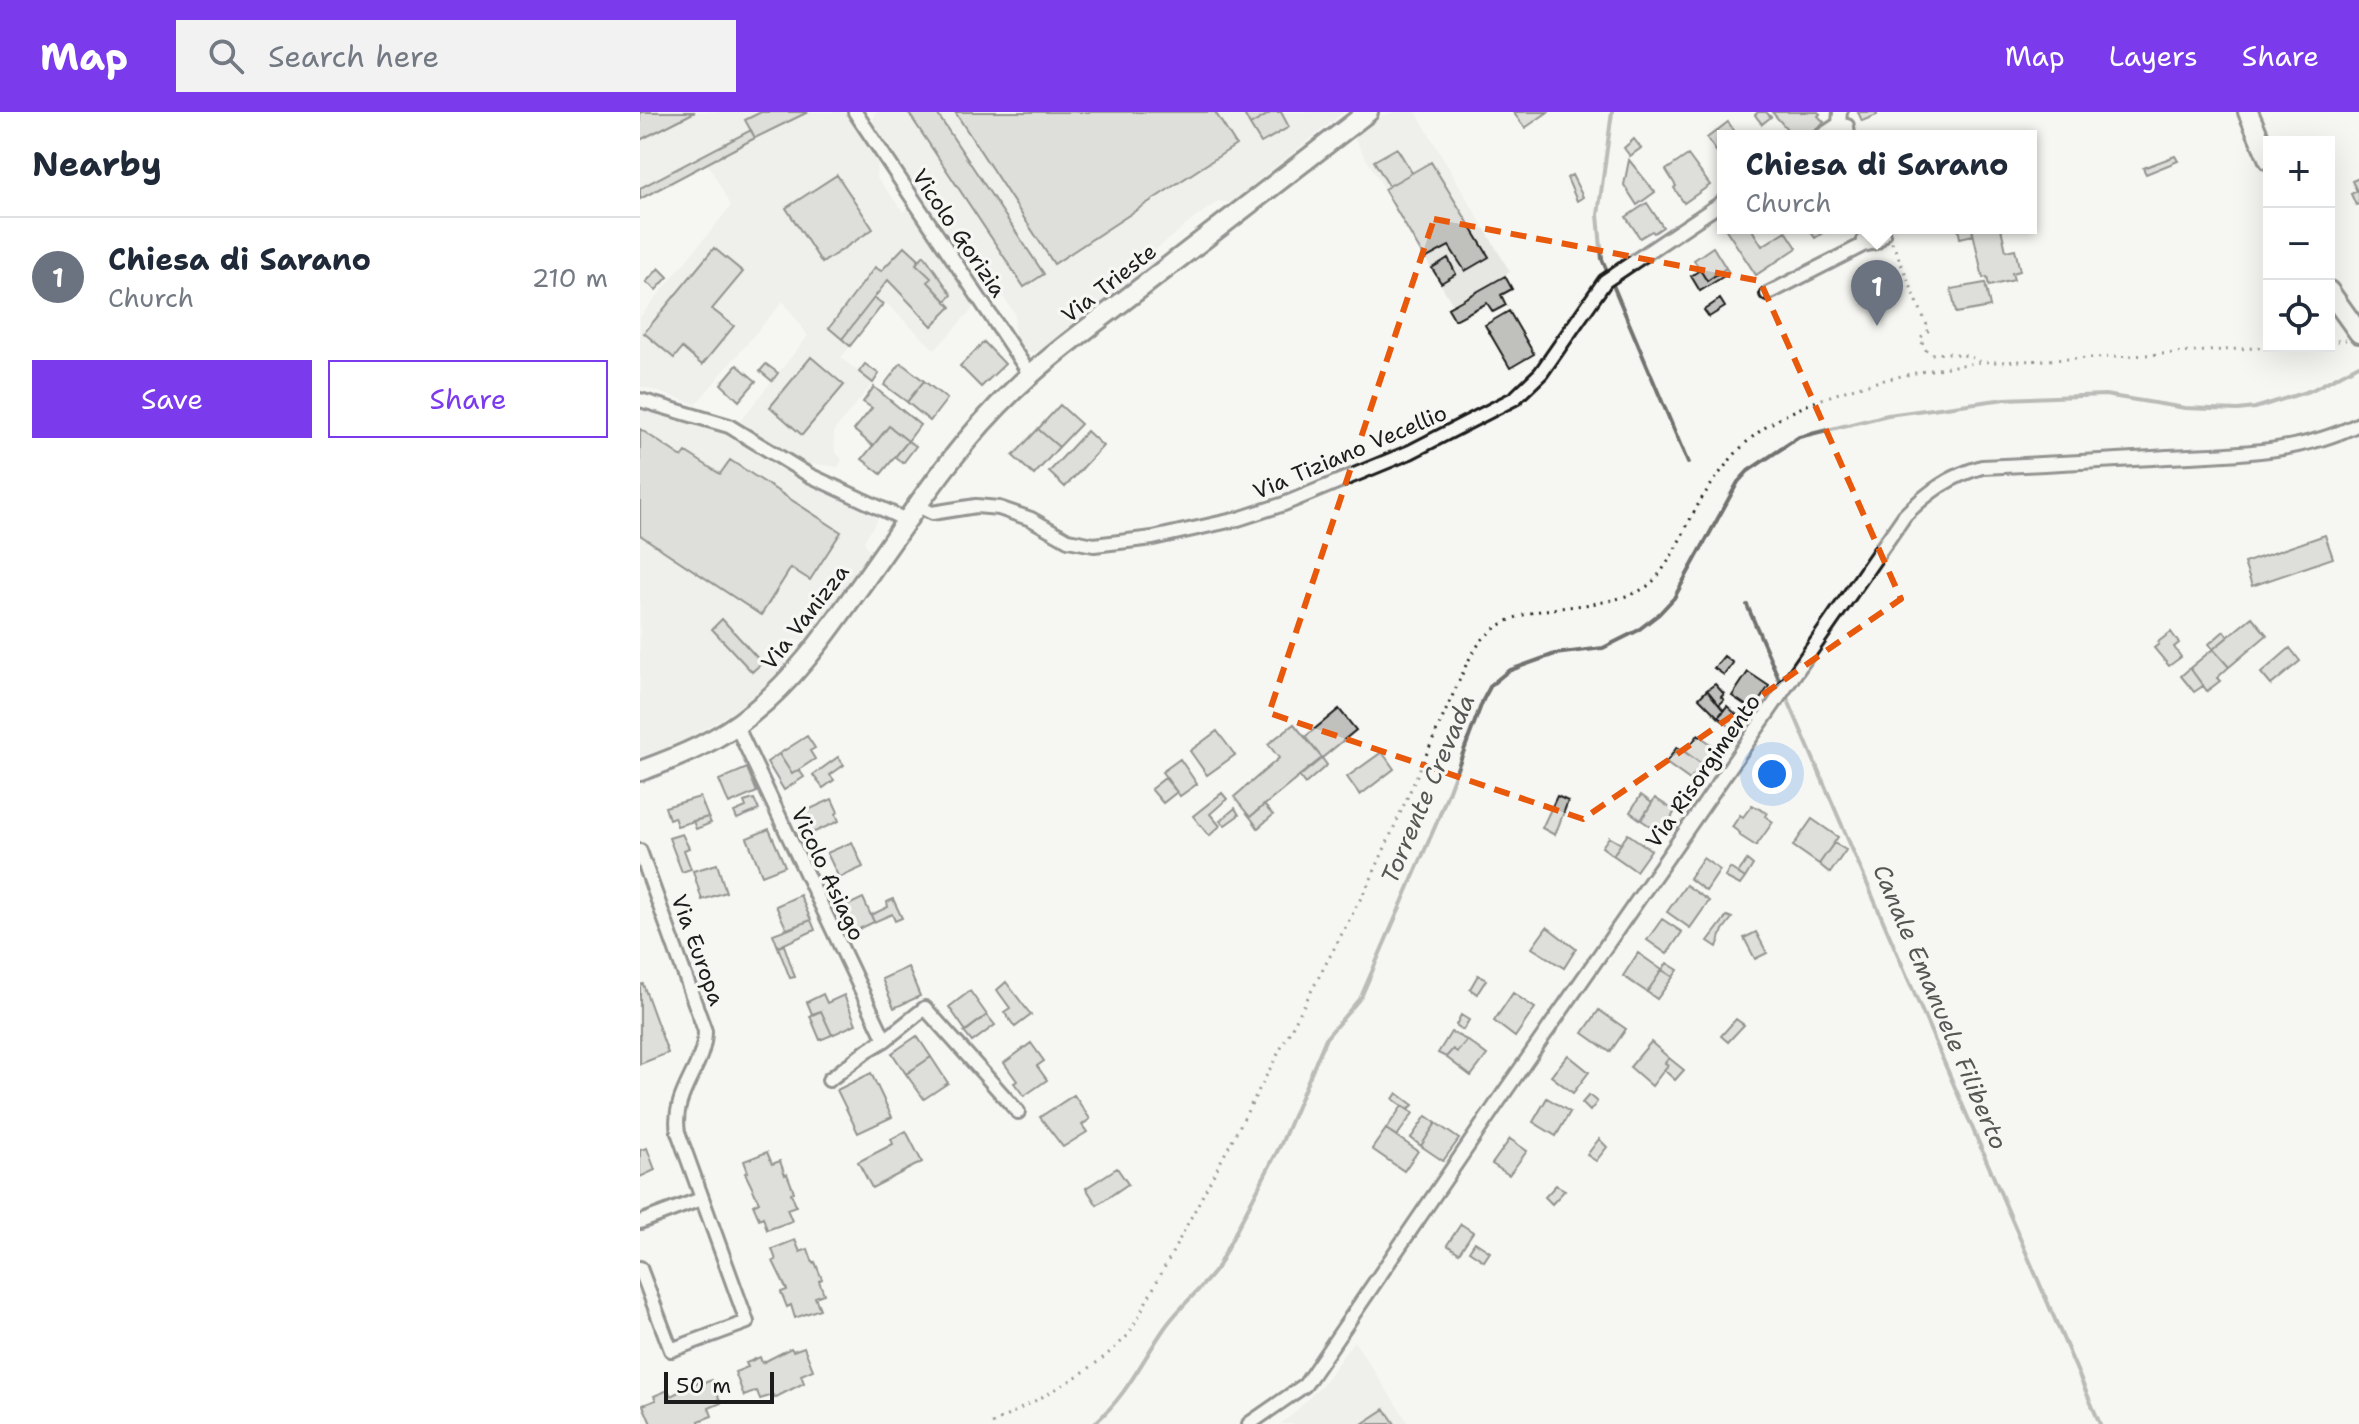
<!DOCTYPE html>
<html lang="en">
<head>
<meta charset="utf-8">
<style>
	:root { --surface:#fff; --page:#f2f2f3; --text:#1f2937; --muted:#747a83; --line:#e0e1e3; --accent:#7c3aed }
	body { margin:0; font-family:"Shantell Sans",sans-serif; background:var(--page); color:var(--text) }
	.controls { position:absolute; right:24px; top:24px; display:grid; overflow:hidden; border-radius:0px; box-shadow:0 8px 32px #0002 }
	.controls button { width:72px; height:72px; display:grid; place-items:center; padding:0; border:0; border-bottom:2px solid var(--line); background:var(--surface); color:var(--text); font:40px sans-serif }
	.scale { position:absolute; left:24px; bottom:20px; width:110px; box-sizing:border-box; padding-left:8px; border:4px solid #1c1c1c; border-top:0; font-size:22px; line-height:28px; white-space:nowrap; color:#1c1c1c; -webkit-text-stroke:6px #f6f6f2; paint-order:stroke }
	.you { position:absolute; left:1132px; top:662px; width:28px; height:28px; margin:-20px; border:6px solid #fff; border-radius:50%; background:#1a73e8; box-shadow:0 0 0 12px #1a73e833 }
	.badge { display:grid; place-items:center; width:52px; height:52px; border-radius:50%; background:var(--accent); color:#fff; font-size:26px; font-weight:700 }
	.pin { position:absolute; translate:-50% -66px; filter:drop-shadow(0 2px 4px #0008) }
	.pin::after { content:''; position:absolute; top:42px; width:28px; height:24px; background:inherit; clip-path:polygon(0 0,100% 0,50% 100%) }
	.popup { position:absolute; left:1077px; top:18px; width:320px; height:104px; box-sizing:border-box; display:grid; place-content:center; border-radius:0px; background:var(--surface); filter:drop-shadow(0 2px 6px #0005); font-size:26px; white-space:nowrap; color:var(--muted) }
	.popup b { font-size:30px; color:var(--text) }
	.popup::after { content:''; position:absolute; left:50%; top:100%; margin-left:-16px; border:16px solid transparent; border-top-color:var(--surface) }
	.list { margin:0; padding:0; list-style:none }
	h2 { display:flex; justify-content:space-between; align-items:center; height:104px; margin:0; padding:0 32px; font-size:34px }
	h2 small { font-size:26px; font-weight:400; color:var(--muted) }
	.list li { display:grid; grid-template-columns:52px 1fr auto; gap:24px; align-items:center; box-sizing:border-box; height:120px; padding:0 32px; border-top:2px solid var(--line) }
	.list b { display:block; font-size:30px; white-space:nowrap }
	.list p { margin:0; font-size:26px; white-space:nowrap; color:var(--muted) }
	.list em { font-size:26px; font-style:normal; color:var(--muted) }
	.actions { display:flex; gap:16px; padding:24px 32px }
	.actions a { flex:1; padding:18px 0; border:2px solid var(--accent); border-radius:0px; text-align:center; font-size:28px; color:var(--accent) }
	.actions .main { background:var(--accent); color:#fff }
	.icon { flex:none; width:44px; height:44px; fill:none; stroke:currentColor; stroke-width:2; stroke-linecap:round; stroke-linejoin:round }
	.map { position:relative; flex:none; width:1719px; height:1312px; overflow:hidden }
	header { display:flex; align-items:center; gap:48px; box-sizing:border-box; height:112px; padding:0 40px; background:var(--accent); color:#fff }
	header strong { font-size:38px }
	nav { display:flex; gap:44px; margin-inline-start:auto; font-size:28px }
	.search { width:560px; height:72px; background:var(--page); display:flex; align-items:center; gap:20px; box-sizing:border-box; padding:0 28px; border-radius:0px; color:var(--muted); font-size:30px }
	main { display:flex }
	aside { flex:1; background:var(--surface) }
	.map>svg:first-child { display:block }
</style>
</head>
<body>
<header>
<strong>Map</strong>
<div class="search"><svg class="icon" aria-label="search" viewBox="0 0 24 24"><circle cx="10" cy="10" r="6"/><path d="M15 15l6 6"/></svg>Search here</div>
<nav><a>Map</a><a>Layers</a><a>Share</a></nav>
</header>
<main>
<aside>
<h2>Nearby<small></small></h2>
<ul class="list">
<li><span class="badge" style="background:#6b7280">1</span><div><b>Chiesa di Sarano</b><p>Church</p></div><em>210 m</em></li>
</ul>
<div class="actions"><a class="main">Save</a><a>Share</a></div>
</aside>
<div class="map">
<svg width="1719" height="1312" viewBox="0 0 1719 1312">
	<rect width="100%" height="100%" fill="#f6f6f2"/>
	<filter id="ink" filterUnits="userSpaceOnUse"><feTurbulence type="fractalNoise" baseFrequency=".0125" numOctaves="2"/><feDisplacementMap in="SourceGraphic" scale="16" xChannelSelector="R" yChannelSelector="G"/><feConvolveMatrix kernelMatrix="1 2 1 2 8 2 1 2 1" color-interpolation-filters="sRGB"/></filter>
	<g filter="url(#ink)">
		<!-- built -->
		<path fill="#e6e6e2" d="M0 0H205L238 49 236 65 264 100 268 95 335 194 295 238 245 190 243 192 201 246 233 271 194 319 195 340 202 347 198 355 177 352 167 353 100 309 168 224 143 189 56 292 0 274V205L91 94 68 52 0 87Z
			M235 0H704L590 91 579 89 560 102 515 138V149L401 238 391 241 381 234 374 223 375 202 348 162 333 160 233 10Z
			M756 0H776L870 160 813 193 714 26 741 4Z
			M0 294 71 316 95 329 156 367 238 406 224 429 230 441 167 528 153 527 145 537 148 552 101 595 43 629 0 646Z
			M714 1229 769 1312H640L652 1303 682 1273Z"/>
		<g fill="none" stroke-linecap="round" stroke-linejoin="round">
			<!-- stream -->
			<path stroke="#727271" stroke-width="4" d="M972 0 958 103 962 147 1048 351
				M1107 493 1460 1312
				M454 1312C487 1283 500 1252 524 1217 539 1195 561 1178 577 1156L641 1032 686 926 721 885 797 710 843 588 851 573 868 559 915 542 963 536 997 519 1019 502 1034 486 1098 370 1108 359 1159 325 1248 303 1365 287 1465 283 1545 296 1598 298 1615 296 1672 278 1719 253"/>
		</g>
		<!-- building -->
		<path fill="#c0c0bd" stroke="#1c1c1c" stroke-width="2" d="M0 0H55L0 28Z
			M121 0H168L115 26 105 8Z
			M268 0H296L404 162 384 175Z
			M315 0H575L596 33 414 152Z
			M603 0H632L610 13Z
			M632 0H641L649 15 621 31 610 13Z
			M873 0H908L885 16Z
			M1118 0H1126L1131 5 1122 12 1115 3Z
			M1132 0H1178L1180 2 1178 4 1184 10 1167 24H1153Z
			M1218 0H1236L1237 3 1222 9Z
			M1088 10 1098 24H1083V34L1076 39 1067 26Z
			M111 18 115 26 0 87V76Z
			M994 27 1001 36 990 44 984 36Z
			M757 36 772 61 749 74 734 49Z
			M1048 43 1070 73 1044 91 1034 76 1036 74 1026 58Z
			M1535 44 1538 49 1506 62 1503 56Z
			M989 48 1015 80 997 93 984 73Z
			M791 50 849 145 825 159 809 134 785 147 744 77Z
			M197 63 233 117 182 151 146 96Z
			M932 63 943 85 937 89 927 66Z
			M1719 66V92L1716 93 1711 82 1717 79 1712 69Z
			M1007 91 1023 115 1014 121 1012 119 1000 126 986 105Z
			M1085 116H1111L1122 134 1146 119 1157 136 1116 163Z
			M1168 116H1190L1175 126Z
			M1318 116H1332L1333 123 1320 126Z
			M1332 116H1361L1366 139 1375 137 1380 159 1372 161 1374 168 1349 174 1347 165 1343 166Z
			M265 134 279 147 276 152 291 166 288 170 311 195 292 214 248 168 202 227 189 216 235 155 241 159Z
			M1073 135 1086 156 1067 169 1054 148Z
			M74 136 103 160 72 197 94 214 62 253 42 236 34 246 4 221Z
			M284 143 312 183 306 189 288 170 291 166 276 152Z
			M808 146 816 162 801 171 792 156Z
			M19 156 28 165 16 178 6 170Z
			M1086 156 1089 161 1060 179 1051 164 1060 158 1067 169Z
			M865 164 872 177 861 183 866 193 853 200 847 191 815 208 808 196Z
			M1345 171 1350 195 1316 201 1311 177Z
			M234 186 243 192 210 234 202 227Z
			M1080 187 1085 195 1069 205 1064 198Z
			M869 199 894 242 870 256 845 213Z
			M344 230 365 252 341 275 320 254Z
			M171 245 204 273 162 323 130 295Z
			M261 251 284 269 267 290 244 273Z
			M126 252 138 261 132 269 120 259Z
			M225 252 239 262 233 271 219 260Z
			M97 253 116 269 99 289 81 272Z
			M284 269 307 287 290 309 267 290Z
			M234 275 280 313 268 329 249 314 233 334 214 318 232 296 223 290Z
			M420 293 441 312 419 335 398 317Z
			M249 314 268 329 241 362 222 347Z
			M0 317 42 345 46 340 80 362 90 348 201 420 170 468 151 456 121 503 0 423Z
			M398 317 419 335 394 363 373 344Z
			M447 319 463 334 425 375 409 360Z
			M268 329 276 334 263 351 255 345Z
			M1685 423 1693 446 1612 474 1604 451Z
			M1612 505 1627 523 1589 555 1573 537Z
			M82 507 122 551 112 560 72 517Z
			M1584 519 1588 525 1573 537 1569 532Z
			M1531 520 1539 531 1534 535 1541 545 1529 554 1514 536 1519 532 1518 530Z
			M1650 536 1660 549 1631 573 1621 561Z
			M1573 537 1589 555 1577 566 1580 569 1567 579 1550 556Z
			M1084 544 1093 551 1084 563 1074 556Z
			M1550 556 1563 574 1554 580 1541 564Z
			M1108 560 1129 574 1113 598 1092 584Z
			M1075 572 1084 582 1081 585 1084 588 1079 593 1067 578Z
			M1067 578 1084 599 1078 605 1059 586Z
			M1087 594 1097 603 1099 608 1093 617 1078 605Z
			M699 597 716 618 682 646 665 625Z
			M654 612 682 646 610 705 594 685 639 646 628 632Z
			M577 619 595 643 567 663 550 639Z
			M1058 623 1074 634 1062 652 1045 640Z
			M167 624 175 636 170 639 175 647 152 662 139 642Z
			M1037 635 1062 652 1050 668 1026 651Z
			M742 640 754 657 720 683 707 665Z
			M139 642 152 662 159 658 164 665 144 678 127 650Z
			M198 645 204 653 190 663 194 668 183 676 173 663Z
			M682 646 687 653 665 672 659 664Z
			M540 647 557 672 540 684 522 660Z
			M107 656 117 680 89 692 79 668Z
			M525 666 537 680 523 691 511 677Z
			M582 681 587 687 570 702 580 714 569 724 553 704Z
			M1001 683 1012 691 1001 708 990 700Z
			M917 684 928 689 915 723 902 716Z
			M60 685 68 705 37 714 34 705 29 707 25 695Z
			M1015 686 1035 699 1022 722 1001 708Z
			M114 687 119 698 97 707 94 700 106 695 104 690Z
			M192 687 198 700 196 702 199 709 168 723 159 702Z
			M624 693 633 703 618 716 610 705Z
			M1112 693 1127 701 1125 704 1133 710 1116 734 1099 723 1100 721 1092 715 1100 703 1103 705Z
			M595 696 599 703 585 713 580 709Z
			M68 705 71 711 56 717 53 709Z
			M1172 707 1198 725 1179 752 1153 734Z
			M129 717 145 754 122 763 107 726Z
			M42 722 49 736 44 738 51 757 42 760 29 726Z
			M988 722 1011 738 996 759 973 743Z
			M969 725 981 732 973 743 962 735Z
			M212 730 223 755 199 766 187 741Z
			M1194 731 1206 738 1190 761 1179 752Z
			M1063 746 1080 758 1066 779 1049 766Z
			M1107 748 1113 753 1105 766 1098 761Z
			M77 752 86 780 62 788 53 759Z
			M1090 756 1105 766 1100 773 1085 765Z
			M1046 773 1069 789 1050 816 1027 800Z
			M160 783 171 808 147 818 136 794Z
			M223 786 234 810 215 819 204 795Z
			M253 787 262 806 255 809 252 802 234 810 231 803 248 795 247 790Z
			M1087 804 1092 806 1083 818 1077 835 1068 829Z
			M1022 807 1042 820 1027 842 1007 828Z
			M171 808 175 818 138 835 133 822Z
			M907 815 936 837 924 856 892 836Z
			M1116 820 1127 841 1115 847 1104 826Z
			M144 833 155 865 150 866 138 835Z
			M998 841 1022 858 1007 880 983 864Z
			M1027 851 1038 858 1033 865 1022 858Z
			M268 855 280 884 254 896 242 867Z
			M1022 858 1033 865 1017 887 1007 880Z
			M838 863 846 868 837 882 830 877Z
			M366 870 391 903 375 915 364 900 370 896 357 878Z
			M3 872 28 941 0 952V873Z
			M330 879 347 903 326 919 309 895Z
			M873 881 895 896 875 925 854 909Z
			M183 882 187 891 204 883 216 912 192 923 181 899 172 902 167 890Z
			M959 898 986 917 970 940 943 921Z
			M181 899 192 923 180 928 170 904Z
			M347 903 355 913 332 930 324 920Z
			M821 903 829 908 823 918 816 913Z
			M1096 907 1104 913 1088 930 1081 924Z
			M811 920 827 928 817 940 813 937 806 945 798 941Z
			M277 924 291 945 266 962 252 941Z
			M827 928 847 943 831 964 806 945 813 937 817 940Z
			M1011 930 1029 946 1025 951 1028 953 1012 974 990 955Z
			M391 931 404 949 397 954 407 968 384 984 374 971 377 969 364 951Z
			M928 943 949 960 933 981 911 964Z
			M291 945 308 971 284 987 266 962Z
			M1029 946 1044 958 1035 968 1024 958 1028 953 1025 951Z
			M231 961 252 1005 218 1021 197 978Z
			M757 981 773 993 768 998 753 987Z
			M434 983 450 1007 442 1013 447 1020 423 1035 400 1005Z
			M949 983 957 990 950 999 942 991Z
			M907 986 930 1000 916 1024 893 1010Z
			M762 994 773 1001 757 1024 746 1017Z
			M786 1004 796 1011 781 1034 771 1026Z
			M796 1011 819 1027 803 1049 781 1034Z
			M746 1017 778 1039 764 1059 732 1037Z
			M266 1019 282 1050 232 1076 218 1050 253 1032 251 1027Z
			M870 1027 887 1039 869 1063 852 1052Z
			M959 1027 967 1035 956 1049 947 1043Z
			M7 1036 15 1058 0 1065V1038Z
			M127 1040 132 1052 140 1049 145 1063 147 1062 154 1080 151 1081 156 1094 147 1097 152 1109 127 1118 123 1105 119 1107 113 1093 119 1090 105 1061 108 1060 104 1049Z
			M477 1056 488 1072 457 1093 446 1076Z
			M916 1073 925 1078 912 1092 905 1085Z
			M821 1112 833 1120 819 1141 807 1133Z
			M155 1128 160 1140 168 1137 173 1151 175 1150 182 1167 179 1169 184 1182 175 1185 180 1197 155 1206 151 1193 147 1195 141 1180 147 1178 133 1149 136 1148 132 1137Z
			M835 1130 850 1140 844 1149 829 1139Z
			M164 1235 173 1258 161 1263 164 1271 134 1286 133 1283 120 1287 117 1279 104 1284 95 1260 108 1255 106 1251 120 1245 122 1251 151 1236 153 1239Z
			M72 1268 81 1291 69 1296 72 1304 59 1309V1312H11L3 1293 16 1288 14 1284 28 1278 31 1284 60 1269 61 1272Z
			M745 1297 755 1312H722Z"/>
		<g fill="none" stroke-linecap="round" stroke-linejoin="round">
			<!-- street casing -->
			<g stroke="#1c1c1c" stroke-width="18">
				<path id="street" d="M215 0 391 264
					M1199 12 1207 14 1208 24
					M1181 24 1199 12 1200 0
					M1226 116 1223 133 1236 130 1243 123 1241 116
					M1127 182 1223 133
					M0 288 89 314 169 363 268 409
					M278 394 292 401 336 394 359 396 391 407 428 428 454 433 513 426 598 407 644 392 770 340 875 286 901 261 965 169 1083 90
					M96 613 245 928 228 938 189 968
					M0 739 65 919C65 956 31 981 38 1020L107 1210 31 1238 0 1156
					M245 928 285 896 378 1000
					M0 1110 61 1087
					M609 1312 665 1273 866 978 1265 403C1288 380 1310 364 1342 355 1404 352 1465 349 1527 345 1593 342 1659 342 1719 312"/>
			</g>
			<!-- secondary casing -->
			<g stroke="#1c1c1c" stroke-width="24">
				<path id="secondary" d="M1608 0 1629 48
					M1689 179 1719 221
					M0 659C39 645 80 628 112 601 152 569 182 528 211 487 263 416 310 338 375 277 416 238 463 205 507 171 581 114 654 57 728 0"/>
			</g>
			<!-- path -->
			<path stroke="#1c1c1c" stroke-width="3" stroke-dasharray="2 6" stroke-linecap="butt" d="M1252 130 1289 218 1280 226 1286 238 1291 242 1309 241 1328 244 1342 250H1360L1475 245 1645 234
				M1689 230 1706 228
				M352 1312C401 1285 450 1263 489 1222L731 767 827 551C832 543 837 533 844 526 877 491 933 499 976 487 987 484 1000 480 1009 473 1033 452 1047 407 1066 380 1079 362 1092 343 1109 328 1161 281 1273 259 1342 250"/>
			<!-- street -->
			<use href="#street" stroke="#f6f6f2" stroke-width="12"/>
			<!-- secondary -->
			<use href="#secondary" stroke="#f6f6f2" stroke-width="18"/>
		</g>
	</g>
	<!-- marked area -->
	<path d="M0 0H1719V1312H0ZM794 107 1120 169 1261 487 943 707 629 601Z" fill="#f6f6f2" fill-opacity=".55" fill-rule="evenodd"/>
	<path fill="none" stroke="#e8590c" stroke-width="6" stroke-dasharray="16 10" stroke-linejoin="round" d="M794 107 1120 169 1261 487 943 707 629 601Z"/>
	<g text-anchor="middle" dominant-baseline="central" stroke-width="7" stroke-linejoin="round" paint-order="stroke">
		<!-- street labels -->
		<g font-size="22" fill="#1c1c1c" stroke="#f6f6f2">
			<text transform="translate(319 121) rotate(56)">Vicolo Gorizia</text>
			<text transform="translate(469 171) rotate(-38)">Via Trieste</text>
			<text transform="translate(710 340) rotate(-23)">Via Tiziano Vecellio</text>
			<text transform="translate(165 505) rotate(-52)">Via Vanizza</text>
			<text transform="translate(1063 659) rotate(-55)">Via Risorgimento</text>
			<text transform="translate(188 762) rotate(65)">Vicolo Asiago</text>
			<text transform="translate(58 838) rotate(70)">Via Europa</text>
		</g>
		<!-- water labels -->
		<g font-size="24" font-style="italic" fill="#565654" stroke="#f6f6f2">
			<text transform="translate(788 677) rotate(-67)">Torrente Crevada</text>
			<text transform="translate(1300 895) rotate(67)">Canale Emanuele Filiberto</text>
		</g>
	</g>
</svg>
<div class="controls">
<button>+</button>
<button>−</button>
<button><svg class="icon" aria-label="locate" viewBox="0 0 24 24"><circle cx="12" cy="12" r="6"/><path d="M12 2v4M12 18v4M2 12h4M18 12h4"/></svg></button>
</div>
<div class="scale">50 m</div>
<div class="you"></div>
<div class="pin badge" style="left:1237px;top:214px;background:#6b7280">1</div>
<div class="popup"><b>Chiesa di Sarano</b>Church</div>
</div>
</main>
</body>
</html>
